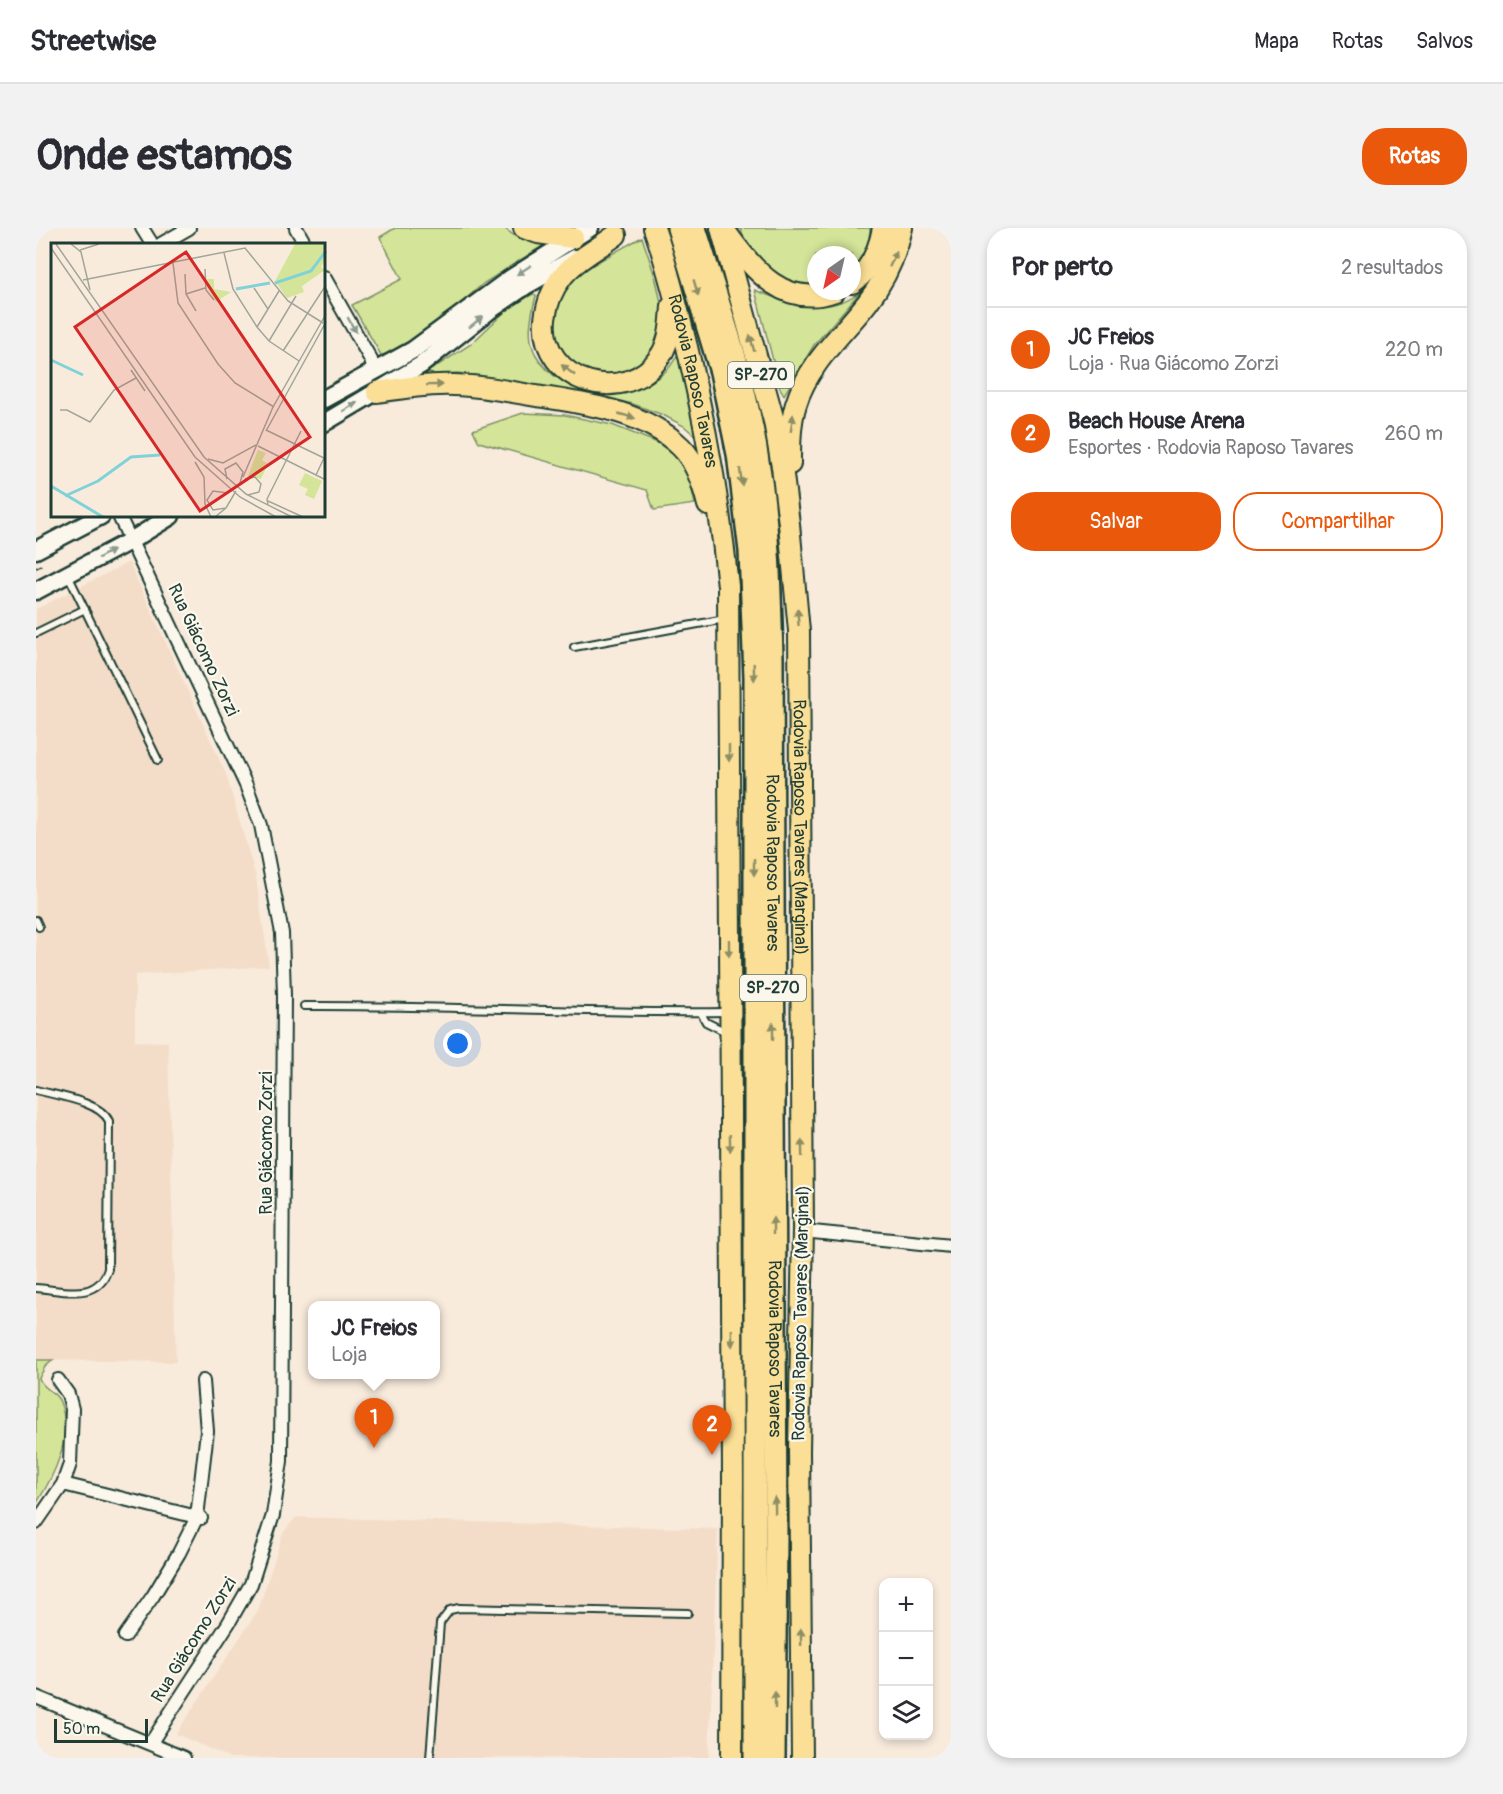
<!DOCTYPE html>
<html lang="pt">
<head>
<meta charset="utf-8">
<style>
	:root { --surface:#fff; --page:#f2f2f3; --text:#2b2b33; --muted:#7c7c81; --line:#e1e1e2; --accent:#ea580c }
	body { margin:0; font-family:Pangolin,sans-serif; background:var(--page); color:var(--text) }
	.controls { position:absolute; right:18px; bottom:18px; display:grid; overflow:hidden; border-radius:12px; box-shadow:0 3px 9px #0003 }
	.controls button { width:54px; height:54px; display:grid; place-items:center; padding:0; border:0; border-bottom:2px solid var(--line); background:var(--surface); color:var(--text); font:30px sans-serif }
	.compass { position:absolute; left:771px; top:18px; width:54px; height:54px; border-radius:50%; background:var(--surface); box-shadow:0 3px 9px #0003; rotate:214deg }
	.scale { position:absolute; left:18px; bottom:15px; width:94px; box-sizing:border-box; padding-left:6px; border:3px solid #1f3d34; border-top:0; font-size:16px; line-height:21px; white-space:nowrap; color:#1f3d34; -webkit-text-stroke:4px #fbf7ec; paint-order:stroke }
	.you { position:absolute; left:422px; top:816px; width:21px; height:21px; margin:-15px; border:4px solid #fff; border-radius:50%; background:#1a73e8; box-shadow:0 0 0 9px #1a73e833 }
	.badge { display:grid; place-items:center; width:39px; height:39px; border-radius:50%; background:var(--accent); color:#fff; font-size:20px; font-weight:700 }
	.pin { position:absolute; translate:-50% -50px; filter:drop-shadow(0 2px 3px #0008) }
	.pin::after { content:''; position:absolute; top:32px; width:21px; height:18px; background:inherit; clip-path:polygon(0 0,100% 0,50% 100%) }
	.popup { position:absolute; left:272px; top:1073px; width:132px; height:78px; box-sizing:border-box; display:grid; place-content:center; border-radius:12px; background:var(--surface); filter:drop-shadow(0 2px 4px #0005); font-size:20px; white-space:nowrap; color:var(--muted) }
	.popup b { font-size:22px; color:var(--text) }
	.popup::after { content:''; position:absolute; left:50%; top:100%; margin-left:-12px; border:12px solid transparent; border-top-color:var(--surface) }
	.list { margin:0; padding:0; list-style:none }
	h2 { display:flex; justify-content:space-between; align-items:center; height:78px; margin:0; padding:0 24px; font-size:26px }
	h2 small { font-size:20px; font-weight:400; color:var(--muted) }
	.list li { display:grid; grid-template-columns:39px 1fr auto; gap:18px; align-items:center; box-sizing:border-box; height:84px; padding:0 24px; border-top:2px solid var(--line) }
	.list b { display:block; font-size:22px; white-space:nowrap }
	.list p { margin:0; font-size:20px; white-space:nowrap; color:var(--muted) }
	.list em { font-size:20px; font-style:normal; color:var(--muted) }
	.actions { display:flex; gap:12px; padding:18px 24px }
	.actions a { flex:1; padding:14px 0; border:2px solid var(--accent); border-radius:24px; text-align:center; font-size:21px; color:var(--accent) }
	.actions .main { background:var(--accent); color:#fff }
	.icon { flex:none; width:33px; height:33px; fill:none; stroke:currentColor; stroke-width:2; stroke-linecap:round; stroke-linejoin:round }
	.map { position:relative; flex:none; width:915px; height:1530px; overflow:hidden; border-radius:24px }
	header { display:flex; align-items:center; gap:36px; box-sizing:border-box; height:84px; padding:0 30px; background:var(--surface); border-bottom:2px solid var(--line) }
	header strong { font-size:28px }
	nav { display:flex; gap:33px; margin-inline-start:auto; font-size:21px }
	.intro { display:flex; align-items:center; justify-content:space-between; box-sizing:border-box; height:144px; padding:0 36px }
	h1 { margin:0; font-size:42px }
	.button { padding:15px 27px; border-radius:24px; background:var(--accent); color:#fff; font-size:21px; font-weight:700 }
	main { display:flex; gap:36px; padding:0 36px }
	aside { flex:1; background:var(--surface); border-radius:24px; box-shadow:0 3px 9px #0003 }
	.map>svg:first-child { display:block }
</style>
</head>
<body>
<header>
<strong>Streetwise</strong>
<nav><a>Mapa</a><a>Rotas</a><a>Salvos</a></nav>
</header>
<div class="intro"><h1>Onde estamos</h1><a class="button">Rotas</a></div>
<main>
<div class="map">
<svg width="915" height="1530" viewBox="0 0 915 1530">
	<rect width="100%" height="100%" fill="#f8ebdc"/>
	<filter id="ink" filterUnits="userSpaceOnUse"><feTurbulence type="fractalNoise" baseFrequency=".0167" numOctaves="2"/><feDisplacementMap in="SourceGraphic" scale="12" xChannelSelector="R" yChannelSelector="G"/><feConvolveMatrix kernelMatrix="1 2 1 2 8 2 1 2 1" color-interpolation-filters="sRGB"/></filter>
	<g filter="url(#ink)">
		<!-- built -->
		<path fill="#f4ddc8" d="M93 334 190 546 220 649 233 738 99 747V813L132 814 140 1134 0 1132V381Z
			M260 1289 682 1301 673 1530H194L140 1506 222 1382 247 1305Z"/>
		<!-- green -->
		<path fill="#d4e599" stroke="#7a9166" stroke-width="1.5" d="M359 0H468L480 9 508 17 448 55 391 104 350 126 345 127 316 77 366 51 344 9Z
			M704 0H834C834 13 827 32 816 40V27H780V56C743 57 717 34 704 0Z
			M606 9C614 34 625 61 626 88 626 103 622 115 614 126 572 184 483 120 533 56 543 42 589 19 606 9Z
			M719 62C754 77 791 89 825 63L778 117 748 167 744 160Z
			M497 66 500 68C495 87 490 110 500 127 525 171 596 177 631 142 636 137 640 129 644 123L664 212 648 198 627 187 597 176 541 164 449 149 422 145 390 147V145L435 116 475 78Z
			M487 185 529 187 576 197 622 215 635 224 646 237 654 254 659 276 618 282 611 262 443 214 437 202Z
			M0 1132H17L9 1139 3 1150C7 1162 20 1163 24 1174 38 1209 18 1248 0 1276Z"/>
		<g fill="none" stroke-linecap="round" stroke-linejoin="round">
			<!-- service casing -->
			<g stroke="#1f3d34" stroke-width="10">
				<path id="service" d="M32 347 122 532
					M0 405 49 381
					M538 419 689 391
					M0 692 3 699
					M268 778C409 777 549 786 690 784
					M665 785 670 794 692 805
					M0 862C21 868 63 873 73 893L72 1041C61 1074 27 1062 0 1060
					M394 1530 404 1395 414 1382 423 1380 652 1385"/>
			</g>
			<!-- minor casing -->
			<g stroke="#1f3d34" stroke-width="16">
				<path id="minor" d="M106 0 116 16
					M260 0 269 16
					M125 16 153 0
					M288 49 335 132 337 140 334 147
					M83 288 210 557 225 597 246 705 248 767 245 1233 237 1287 215 1356 192 1396 114 1516
					M767 1003 915 1018
					M27 1256 165 1290
					M0 1295 27 1256 34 1236 36 1181 32 1166 22 1152
					M89 1408 117 1368 143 1325 161 1289 171 1203 167 1153
					M0 1469 148 1530"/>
			</g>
			<!-- secondary casing -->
			<g stroke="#1f3d34" stroke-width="21">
				<path id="secondary" d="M288 171 377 122 475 50 554 0
					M288 195 385 137 453 83 491 57 539 30
					M0 322 65 288
					M0 363 96 312 135 288"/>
			</g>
			<!-- trunk casing -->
			<g stroke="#1f3d34" stroke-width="24">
				<g id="trunk">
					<path d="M488 0 502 5 537 10"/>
					<path id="s1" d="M618 0C632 39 641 79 651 119 670 198 684 277 692 358L697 1249 696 1530"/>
					<path id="s2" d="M685 0 738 193 746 239 753 296 763 403 767 1000 763 1223 766 1530"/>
					<path d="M580 7C563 20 539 32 526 49 516 61 511 76 509 91 503 155 591 181 625 127 634 113 635 95 636 78"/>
					<path d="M692 7C718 43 749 81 799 63"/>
					<path d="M816 55C835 42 843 22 847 0"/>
					<path d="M341 164C367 160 392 156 418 157 446 158 473 163 500 168 550 176 607 182 645 219 660 234 667 256 672 277"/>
					<path d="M754 236C754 216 754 195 760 176 772 136 806 107 831 75 849 52 860 28 866 0"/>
				</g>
			</g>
			<!-- motorway casing -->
			<g stroke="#1f3d34" stroke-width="26">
				<g id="motorway">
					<path d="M642 0 685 144 702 226 714 323 719 449V1530"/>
					<path id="s3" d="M659 0C683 77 710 153 722 233 733 298 734 363 736 428L740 1308 738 1530"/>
				</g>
			</g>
			<!-- path -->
			<path stroke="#1f3d34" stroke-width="2" stroke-dasharray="6 4.5" stroke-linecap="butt" d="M0 340 8 336"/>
			<!-- service -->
			<use href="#service" stroke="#fbf7ec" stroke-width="6"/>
			<!-- minor -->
			<use href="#minor" stroke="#fbf7ec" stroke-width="12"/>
			<!-- secondary -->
			<use href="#secondary" stroke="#fbf7ec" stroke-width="16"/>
			<!-- trunk -->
			<use href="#trunk" stroke="#fbdf96" stroke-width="20"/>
			<!-- motorway -->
			<use href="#motorway" stroke="#fbdf96" stroke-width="21"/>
		</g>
		<!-- one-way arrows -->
		<defs><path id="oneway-solid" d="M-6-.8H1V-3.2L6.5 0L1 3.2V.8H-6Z" transform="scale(1.5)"/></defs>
		<g fill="#8d8e65">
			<use href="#oneway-solid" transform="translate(857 31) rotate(-65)"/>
			<use href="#oneway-solid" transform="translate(660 60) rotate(74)"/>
			<use href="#oneway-solid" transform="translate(716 115) rotate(-105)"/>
			<use href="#oneway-solid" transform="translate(532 142) rotate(-142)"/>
			<use href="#oneway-solid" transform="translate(399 157) rotate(-1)"/>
			<use href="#oneway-solid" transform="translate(591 188) rotate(16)"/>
			<use href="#oneway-solid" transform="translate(756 195) rotate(-82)"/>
			<use href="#oneway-solid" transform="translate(705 249) rotate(83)"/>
			<use href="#oneway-solid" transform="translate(762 389) rotate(-94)"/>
			<use href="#oneway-solid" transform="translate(718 444) rotate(88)"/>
			<use href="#oneway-solid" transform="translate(693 525) rotate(90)"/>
			<use href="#oneway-solid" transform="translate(718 639) rotate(90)"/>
			<use href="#oneway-solid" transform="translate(693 720) rotate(90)"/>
			<use href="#oneway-solid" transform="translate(737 803) rotate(-90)"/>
			<use href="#oneway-solid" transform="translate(694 915) rotate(89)"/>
			<use href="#oneway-solid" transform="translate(766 920) rotate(-91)"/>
			<use href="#oneway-solid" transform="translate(737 998) rotate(-90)"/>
			<use href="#oneway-solid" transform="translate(696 1110) rotate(89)"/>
			<use href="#oneway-solid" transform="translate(739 1277) rotate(-91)"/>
			<use href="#oneway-solid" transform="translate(765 1409) rotate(-91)"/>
			<use href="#oneway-solid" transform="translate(739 1472) rotate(-90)"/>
		</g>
		<g fill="#8d9a90">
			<use href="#oneway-solid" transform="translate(488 42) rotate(147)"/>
			<use href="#oneway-solid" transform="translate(440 94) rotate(-39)"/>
			<use href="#oneway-solid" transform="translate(316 97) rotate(60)"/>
			<use href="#oneway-solid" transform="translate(314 179) rotate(-31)"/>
			<use href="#oneway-solid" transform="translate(70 326) rotate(-28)"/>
		</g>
	</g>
	<g text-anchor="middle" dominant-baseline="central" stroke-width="4.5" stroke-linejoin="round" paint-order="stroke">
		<!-- shield labels -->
		<g fill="#fbf7ec" stroke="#61756b" stroke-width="1.5">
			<rect x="692" y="134" width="66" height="26" rx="4.5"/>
			<rect x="704" y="747" width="66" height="26" rx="4.5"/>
		</g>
		<g font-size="16" font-weight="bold" fill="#1f3d34">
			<text x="725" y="147">SP-270</text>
			<text x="737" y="760">SP-270</text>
		</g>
		<!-- street labels -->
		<g font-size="18" fill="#1f3d34" stroke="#fbf7ec">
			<text stroke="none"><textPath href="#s1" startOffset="158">Rodovia Raposo Tavares</textPath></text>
			<text transform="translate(167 422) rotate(65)">Rua Giácomo Zorzi</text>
			<text stroke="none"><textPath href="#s2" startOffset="608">Rodovia Raposo Tavares (Marginal)</textPath></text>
			<text stroke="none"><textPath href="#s3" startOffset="644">Rodovia Raposo Tavares</textPath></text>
			<text transform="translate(230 915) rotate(-90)">Rua Giácomo Zorzi</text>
			<text transform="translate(765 1085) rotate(-89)">Rodovia Raposo Tavares (Marginal)</text>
			<text stroke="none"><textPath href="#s3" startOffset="1130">Rodovia Raposo Tavares</textPath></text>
			<text transform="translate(158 1412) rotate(-58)">Rua Giácomo Zorzi</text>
		</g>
	</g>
	<!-- overview -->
	<g transform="translate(15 15)">
		<rect width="274" height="274" fill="#f8ebdc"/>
		<path d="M244 1H274V17L270 24 274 27 251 43 253 49 236 55 224 38ZM156 36H163V46L180 49 165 59 156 44ZM207 207 215 210 211 217 217 221 210 236 197 233ZM254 230 271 238 263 256 254 252 257 246 248 242Z" fill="#d4e599"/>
		<path fill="none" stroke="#81d2d8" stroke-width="3" d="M224 40 260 28 275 8M185 46 219 40M0 117 32 132M0 243 52 274M14 253 47 238 80 214 109 212"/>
		<path fill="none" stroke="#a1a599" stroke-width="1.5" d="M5 1 153 214 195 251 241 274M20 1 30 9 39 47M0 5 144 214 189 254 225 274M29 7 48 1M173 10 182 46 206 84 218 98 248 118M122 20 127 60 167 121 184 140 223 164M154 26 155 47 163 57M134 31 135 51 145 68M32 37 194 5 237 58 272 80M203 45 217 66M135 51 154 45M206 84 228 48M218 98 245 53M232 108 275 42M80 127 94 148M9 167H16L39 179 63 147 85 135M215 187 275 216M215 188 275 79M207 203 275 237M157 216 172 220 205 202M144 219 153 234 154 261 160 274M265 232 273 215M192 234 222 164 275 71M176 236 174 226 185 220 192 229 189 240M194 236 204 234 210 241 208 249 197 252M217 258 252 274M217 262 216 256 250 188M175 265 162 267 156 257 162 248 177 250M164 274 175 265 185 248"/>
		<path fill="#d62828" fill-opacity="0.15" stroke="#d62828" stroke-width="3" d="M135 9 259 194 149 268 24 84Z"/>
		<rect width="274" height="274" fill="none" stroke="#1f3d34" stroke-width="3"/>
	</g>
</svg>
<div class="controls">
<button>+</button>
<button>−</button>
<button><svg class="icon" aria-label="layers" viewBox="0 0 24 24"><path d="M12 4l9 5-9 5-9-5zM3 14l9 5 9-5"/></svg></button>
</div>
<svg class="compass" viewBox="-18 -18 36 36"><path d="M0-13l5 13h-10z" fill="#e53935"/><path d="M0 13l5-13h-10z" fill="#7c7c81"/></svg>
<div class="scale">50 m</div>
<div class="you"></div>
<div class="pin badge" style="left:338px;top:1220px">1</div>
<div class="popup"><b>JC Freios</b>Loja</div>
<div class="pin badge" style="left:676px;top:1227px">2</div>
</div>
<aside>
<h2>Por perto<small>2 resultados</small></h2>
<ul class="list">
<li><span class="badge">1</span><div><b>JC Freios</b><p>Loja · Rua Giácomo Zorzi</p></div><em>220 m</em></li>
<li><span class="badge">2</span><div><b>Beach House Arena</b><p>Esportes · Rodovia Raposo Tavares</p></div><em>260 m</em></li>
</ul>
<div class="actions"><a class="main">Salvar</a><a>Compartilhar</a></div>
</aside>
</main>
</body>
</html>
